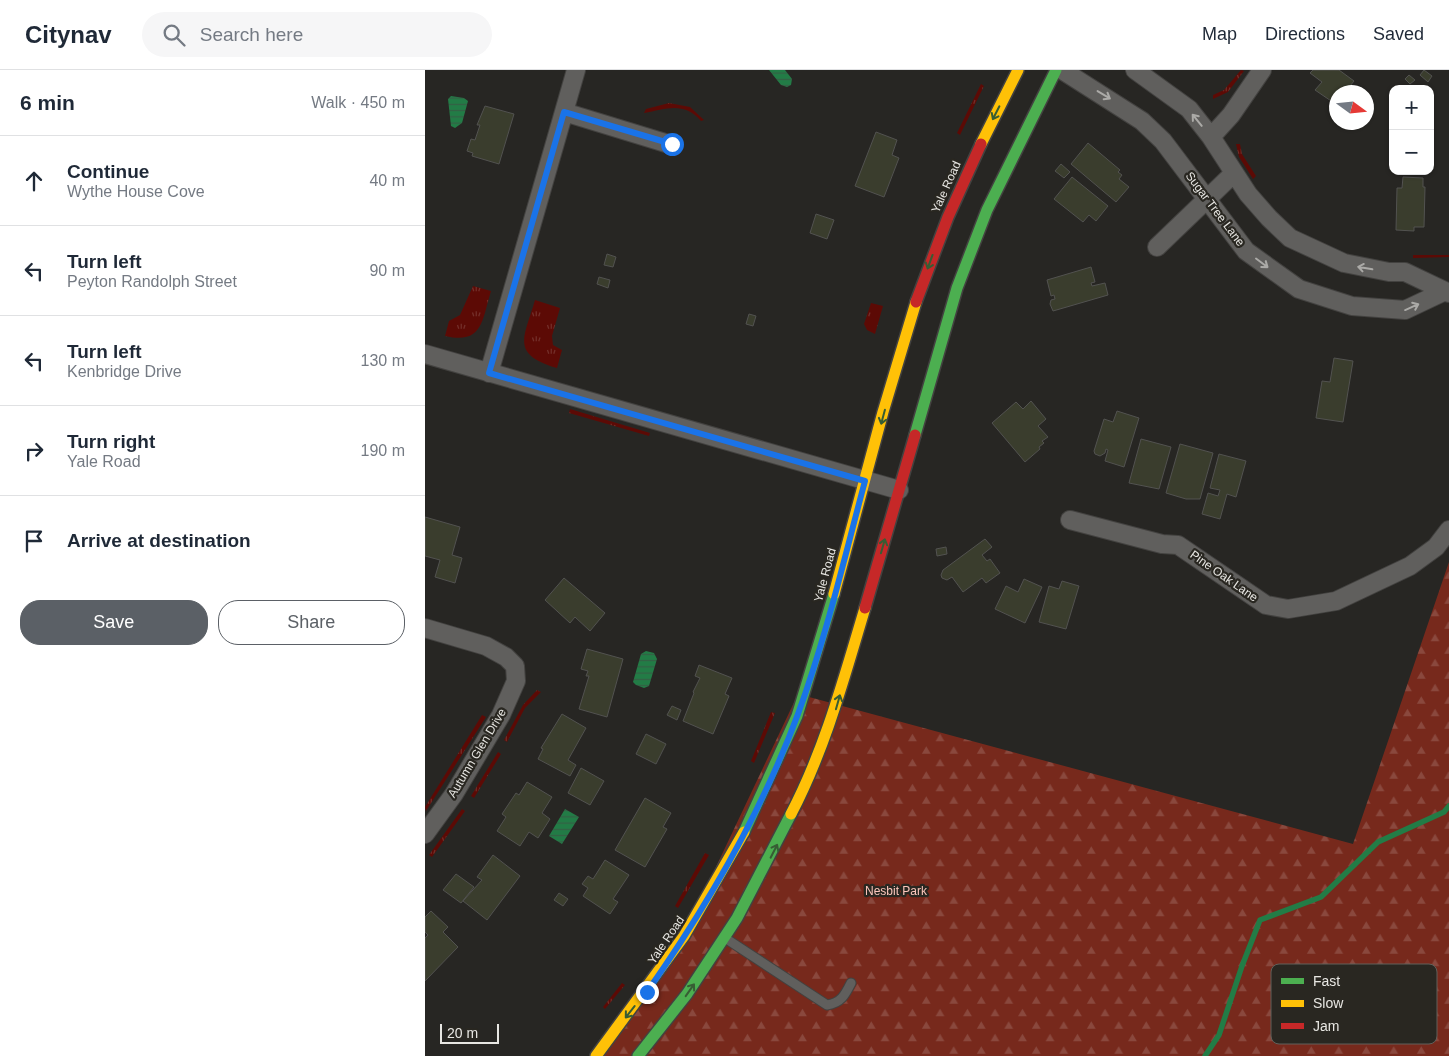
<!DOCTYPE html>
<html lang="en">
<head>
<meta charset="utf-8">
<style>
	:root { --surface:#fff; --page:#f6f6f7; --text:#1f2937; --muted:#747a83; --line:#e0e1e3; --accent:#5b6066 }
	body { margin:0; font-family:Arial,sans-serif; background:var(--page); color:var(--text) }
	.controls { position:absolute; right:15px; top:15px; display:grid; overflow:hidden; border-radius:10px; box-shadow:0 1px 4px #0004 }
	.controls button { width:45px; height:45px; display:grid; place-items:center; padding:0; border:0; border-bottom:1px solid var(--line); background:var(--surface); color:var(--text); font:25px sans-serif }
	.compass { position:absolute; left:904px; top:15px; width:45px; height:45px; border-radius:50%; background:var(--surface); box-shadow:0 1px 4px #0004; rotate:105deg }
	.scale { position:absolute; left:15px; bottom:12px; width:59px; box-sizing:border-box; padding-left:5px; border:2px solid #e8e7e3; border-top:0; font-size:14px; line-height:18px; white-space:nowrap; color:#e8e7e3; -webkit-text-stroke:4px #292721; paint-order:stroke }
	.stop { position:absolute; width:15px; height:15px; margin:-11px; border:4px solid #1a73e8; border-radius:50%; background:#fff }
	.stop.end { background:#1a73e8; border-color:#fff; box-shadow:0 1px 5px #0008 }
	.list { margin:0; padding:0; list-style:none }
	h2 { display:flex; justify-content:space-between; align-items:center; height:65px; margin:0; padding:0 20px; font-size:21px }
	h2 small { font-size:16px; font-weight:400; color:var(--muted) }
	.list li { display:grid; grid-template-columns:32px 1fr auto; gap:15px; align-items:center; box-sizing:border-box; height:90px; padding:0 20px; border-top:1px solid var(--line) }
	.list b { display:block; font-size:19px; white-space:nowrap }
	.list p { margin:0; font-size:16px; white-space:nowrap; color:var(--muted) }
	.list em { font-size:16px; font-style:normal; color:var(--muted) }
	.actions { display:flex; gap:10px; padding:15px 20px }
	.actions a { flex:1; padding:11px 0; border:1px solid var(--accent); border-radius:20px; text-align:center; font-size:18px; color:var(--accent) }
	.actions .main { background:var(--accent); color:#fff }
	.icon { flex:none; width:28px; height:28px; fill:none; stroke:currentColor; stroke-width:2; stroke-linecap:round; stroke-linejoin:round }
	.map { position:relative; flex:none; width:1024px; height:986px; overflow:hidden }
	header { display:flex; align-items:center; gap:30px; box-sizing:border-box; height:70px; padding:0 25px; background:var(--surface); border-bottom:1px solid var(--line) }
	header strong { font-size:24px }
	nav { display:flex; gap:28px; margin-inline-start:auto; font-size:18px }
	.search { width:350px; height:45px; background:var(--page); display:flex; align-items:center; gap:12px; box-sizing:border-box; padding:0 18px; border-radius:28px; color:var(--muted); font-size:19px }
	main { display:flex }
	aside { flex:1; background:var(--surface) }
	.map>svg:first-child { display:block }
</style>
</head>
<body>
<header>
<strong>Citynav</strong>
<div class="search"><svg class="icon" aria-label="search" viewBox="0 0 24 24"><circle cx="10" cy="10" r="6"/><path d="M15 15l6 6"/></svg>Search here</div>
<nav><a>Map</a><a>Directions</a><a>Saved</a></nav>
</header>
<main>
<aside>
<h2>6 min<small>Walk · 450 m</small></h2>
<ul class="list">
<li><svg class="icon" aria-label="ahead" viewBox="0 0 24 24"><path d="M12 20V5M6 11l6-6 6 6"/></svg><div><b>Continue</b><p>Wythe House Cove</p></div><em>40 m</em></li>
<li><svg class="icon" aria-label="left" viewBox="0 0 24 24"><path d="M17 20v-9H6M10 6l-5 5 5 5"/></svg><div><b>Turn left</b><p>Peyton Randolph Street</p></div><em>90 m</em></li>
<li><svg class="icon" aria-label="left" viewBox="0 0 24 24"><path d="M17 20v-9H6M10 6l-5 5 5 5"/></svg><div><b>Turn left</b><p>Kenbridge Drive</p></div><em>130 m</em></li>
<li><svg class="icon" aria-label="right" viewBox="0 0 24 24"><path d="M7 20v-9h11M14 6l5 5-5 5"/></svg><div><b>Turn right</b><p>Yale Road</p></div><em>190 m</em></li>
<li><svg class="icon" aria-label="arrive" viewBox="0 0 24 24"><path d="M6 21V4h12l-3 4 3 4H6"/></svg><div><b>Arrive at destination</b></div></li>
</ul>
<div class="actions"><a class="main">Save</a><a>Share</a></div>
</aside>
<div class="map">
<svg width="1024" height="986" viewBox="0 0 1024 986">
	<defs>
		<pattern id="grass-tufts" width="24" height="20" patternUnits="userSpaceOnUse" patternTransform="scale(1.25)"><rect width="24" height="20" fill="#5c0a05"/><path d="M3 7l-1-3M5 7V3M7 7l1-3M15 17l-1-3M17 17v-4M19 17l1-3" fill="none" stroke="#732e29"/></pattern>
		<pattern id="forest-firs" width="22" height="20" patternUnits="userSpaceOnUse" patternTransform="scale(1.25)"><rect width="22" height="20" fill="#77291c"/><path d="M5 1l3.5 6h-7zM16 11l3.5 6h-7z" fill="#8a483d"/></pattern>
		<pattern id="water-rules" width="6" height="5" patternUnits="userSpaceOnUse" patternTransform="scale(1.25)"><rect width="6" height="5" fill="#227c46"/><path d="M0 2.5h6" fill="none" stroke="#346045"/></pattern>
	</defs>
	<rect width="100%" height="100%" fill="#272623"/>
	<!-- grass -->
	<path fill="url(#grass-tufts)" d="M816 0 819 1 803 22 788 29V25L799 20Z
		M556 14 559 16 535 65 532 63Z
		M244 33 265 37 279 50 276 51C259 31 241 39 219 43L221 39Z
		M811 74H815L817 84 831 106 828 109 814 87Z
		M988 185H1024V187L988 188Z
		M48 216 66 221C57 250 58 275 20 266L24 251 35 245Z
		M110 230 135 238 127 266 128 275 137 280 132 298C85 284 99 268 110 230Z
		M446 233 458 236 450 264 442 260 439 254Z
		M145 339 225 363 224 366 144 343Z
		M112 620 116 622 100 638 82 672 79 670 98 635Z
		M346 642 350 643 329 693 326 691Z
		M57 645 61 647 1 741 0 737Z
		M73 682 76 684 49 728 46 726Z
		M37 739 40 741 7 787 4 785Z
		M280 783 284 785 253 838 250 836Z
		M197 913 200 915 180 939 178 937Z"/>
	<!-- forest -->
	<path fill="url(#forest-firs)" d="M1024 492V986H164L272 837 373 624 928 774Z"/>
	<!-- water -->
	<path fill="url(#water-rules)" d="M344 0H360L367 9 366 15 362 17 356 15Z
		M26 26 39 28 43 31 37 53 30 58 26 56 23 29Z
		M221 581 229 583 232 589 224 616 219 618 211 615 208 612 216 584Z
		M140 739 154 747 137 774 124 766Z"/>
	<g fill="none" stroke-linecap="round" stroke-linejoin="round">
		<!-- stream -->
		<path stroke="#227c46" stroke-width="5.5" d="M780 986 794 965 817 896 835 850 896 827 953 772 1019 742 1024 736"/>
	</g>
	<!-- building -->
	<path fill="#3a3d2d" stroke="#525250" d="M888 0H914L929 11 925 16 931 20 929 22H912V35L890 20 897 12 885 3Z
		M999 0 1007 6 1003 12 995 5Z
		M984 5 990 10 985 14 980 9Z
		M60 36 89 44 74 94 47 86 48 83 42 81 46 69 50 70 55 55H52Z
		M451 62 472 70 467 85 474 88 459 127 430 116Z
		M663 73 695 100 693 102 697 105 694 109 704 117 691 132 646 94Z
		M636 94 645 102 639 108 630 101Z
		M647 107 683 136 671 151 664 145 658 152 629 129Z
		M978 107 998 108V117H1000L999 157H989V161L971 160 972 118H977Z
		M391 144 409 150 402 169 385 163Z
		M182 184 191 187 188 197 179 195Z
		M666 197 670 212 666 213 667 216 680 213 683 225 628 241 625 234 626 230 630 229 629 225 626 226 622 210Z
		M174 207 185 210 183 218 172 214Z
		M324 244 331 246 328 256 321 254Z
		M909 288 928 291 918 352 891 348 897 311 905 312Z
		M606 331 621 349 613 356 623 367 617 371 619 373 614 377 615 379 600 392 567 353 591 332 598 339Z
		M692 341 714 348 699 397 680 391 683 380 681 379 680 383 675 386 670 384 669 381 679 349 688 352Z
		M716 369 746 377 734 419 704 413Z
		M755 374 788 383 775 429H761L741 423Z
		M794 384 821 391 811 427 802 424 795 449 777 444 783 423 793 426 795 420 785 418Z
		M0 447 35 457 27 485 37 488 30 513 10 507 15 490 0 486Z
		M560 469 567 477 557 485 562 491 565 489 575 503 561 513 557 508 538 522 527 507 522 510 517 508 516 505 518 500Z
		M521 477 522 484 512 486 511 479Z
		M139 508 180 543 165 561 150 547 145 553 120 530Z
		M599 509 617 517 600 553 570 539 581 516 593 522Z
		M637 511 654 516 641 559 614 552 624 516 634 519Z
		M162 579 198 589 182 647 154 639 164 606H161L163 601 156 599Z
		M274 595 307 608 300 624 304 626 288 664 258 651 269 623 268 622 275 608 270 606Z
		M247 636 256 640 252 650 242 645Z
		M137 644 161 658 143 690 151 695 145 706 113 689 118 679 116 678Z
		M221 664 241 674 231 694 211 684Z
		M156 698 179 711 165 735 143 723Z
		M102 712 127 727 117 743 125 749 113 768 104 762 95 776 72 761 81 747 77 744 91 723 94 725Z
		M220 728 246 743 238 757 242 759 220 797 190 780Z
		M68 785 95 806 62 850 38 831 57 810 52 807Z
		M180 790 204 805 188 829 193 832 185 844 158 826 163 818 157 814 163 806 168 809Z
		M31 804 49 817 36 833 18 820Z
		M134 823 143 829 138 836 129 830Z
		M6 841 23 857 18 862 33 877 0 911V868L3 865 0 862V847Z"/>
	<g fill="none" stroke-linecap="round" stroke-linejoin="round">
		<!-- lane casing -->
		<g stroke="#434240" stroke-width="11">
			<path id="lane" d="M300 868 402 935C416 933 420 925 426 913"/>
		</g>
		<!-- street casing -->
		<g stroke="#434240" stroke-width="20">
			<path id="street" d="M637 0 717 51 738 71 821 181 874 219 927 236 980 240 1018 222
				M710 0 764 39 786 67 823 124 844 148 865 168 919 193 964 202H980L1024 223
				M139 42 247 75
				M786 67 806 45 837 0
				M732 177 808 104
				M0 284 474 420
				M64 303 151 0
				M645 450 737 474 753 475 841 535 863 539 911 531 985 496 1011 477 1024 460
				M0 558 61 576 81 587 90 596 91 611 76 645 29 724 0 764"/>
		</g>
		<!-- fast casing -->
		<g stroke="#434240" stroke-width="14">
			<path id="fast" d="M490 365 532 218 562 140 631 0
				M319 762 372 646 409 524
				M213 986 262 924 312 848 366 744"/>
		</g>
		<!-- slow casing -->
		<g stroke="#434240" stroke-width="14">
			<path id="slow" d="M556 74 593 0
				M409 524 458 342 491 232
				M366 744C400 679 419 608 440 538
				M171 986 259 866 319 762"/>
		</g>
		<!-- jam casing -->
		<g stroke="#434240" stroke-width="14">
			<path id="jam" d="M491 232 523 147 556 74
				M440 538 490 365"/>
		</g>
		<!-- lane -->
		<use href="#lane" stroke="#605f5d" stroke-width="9"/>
		<!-- street -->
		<use href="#street" stroke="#605f5d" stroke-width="18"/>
		<!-- fast -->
		<use href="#fast" stroke="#4caf50" stroke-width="11"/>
		<!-- slow -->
		<use href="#slow" stroke="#ffc107" stroke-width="11"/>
		<!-- jam -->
		<use href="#jam" stroke="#c62828" stroke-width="11"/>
	</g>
	<!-- one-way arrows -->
	<defs><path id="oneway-shaft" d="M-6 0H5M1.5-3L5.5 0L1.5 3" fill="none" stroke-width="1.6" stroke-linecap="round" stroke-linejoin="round" transform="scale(1.25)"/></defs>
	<g stroke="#abaaa7">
		<use href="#oneway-shaft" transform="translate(679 25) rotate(31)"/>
		<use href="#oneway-shaft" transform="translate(772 50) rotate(-129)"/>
		<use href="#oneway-shaft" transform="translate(837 193) rotate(37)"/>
		<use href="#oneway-shaft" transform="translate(940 198) rotate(-170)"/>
		<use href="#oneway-shaft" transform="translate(987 237) rotate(-24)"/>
	</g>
	<g stroke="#375d34">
		<use href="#oneway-shaft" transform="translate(571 43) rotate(117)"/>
		<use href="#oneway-shaft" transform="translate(505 192) rotate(110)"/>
		<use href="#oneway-shaft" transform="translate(458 347) rotate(105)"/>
		<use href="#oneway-shaft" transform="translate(458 476) rotate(-74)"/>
		<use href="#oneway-shaft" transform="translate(413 632) rotate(-74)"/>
		<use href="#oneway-shaft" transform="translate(349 781) rotate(-63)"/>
		<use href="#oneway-shaft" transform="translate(265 920) rotate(-55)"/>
		<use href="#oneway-shaft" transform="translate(205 942) rotate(128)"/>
	</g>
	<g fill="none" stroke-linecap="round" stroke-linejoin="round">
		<!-- route -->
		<path stroke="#1a73e8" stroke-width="6" d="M222 922C283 835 336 744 373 644 401 568 419 489 440 411L64 303 139 42 247 74"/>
	</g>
	<g text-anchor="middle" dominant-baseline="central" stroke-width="4.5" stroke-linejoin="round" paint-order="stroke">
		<!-- street labels -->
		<g font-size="12" fill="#e8e7e3" stroke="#292721">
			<text transform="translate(521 117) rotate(-66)">Yale Road</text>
			<text transform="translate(790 139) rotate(53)">Sugar Tree Lane</text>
			<text transform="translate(400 505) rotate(-75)">Yale Road</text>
			<text transform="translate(799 506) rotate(35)">Pine Oak Lane</text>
			<text transform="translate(52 683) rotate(-59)">Autumn Glen Drive</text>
			<text transform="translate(241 870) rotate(-56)">Yale Road</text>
		</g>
		<!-- park labels -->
		<g font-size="12" fill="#fcc7bc" stroke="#292721">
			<text x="471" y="821">Nesbit Park</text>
		</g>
	</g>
	<!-- legend -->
	<rect x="846" y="894" width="166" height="80" rx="8" fill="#292721" stroke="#62615b" stroke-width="1"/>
	<rect x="856" y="908" width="23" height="6" fill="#4caf50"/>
	<rect x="856" y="930" width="23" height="7" fill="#ffc107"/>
	<rect x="856" y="953" width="23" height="6" fill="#c62828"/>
	<g font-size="14" fill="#e8e7e3">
		<text x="888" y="916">Fast</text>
		<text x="888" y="938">Slow</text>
		<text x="888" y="961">Jam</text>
	</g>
</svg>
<div class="controls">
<button>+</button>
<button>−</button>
</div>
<svg class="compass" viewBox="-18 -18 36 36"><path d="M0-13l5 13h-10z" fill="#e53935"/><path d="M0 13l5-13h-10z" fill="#747a83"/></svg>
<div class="scale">20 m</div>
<div class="stop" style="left:247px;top:74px"></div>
<div class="stop end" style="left:222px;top:922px"></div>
</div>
</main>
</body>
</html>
